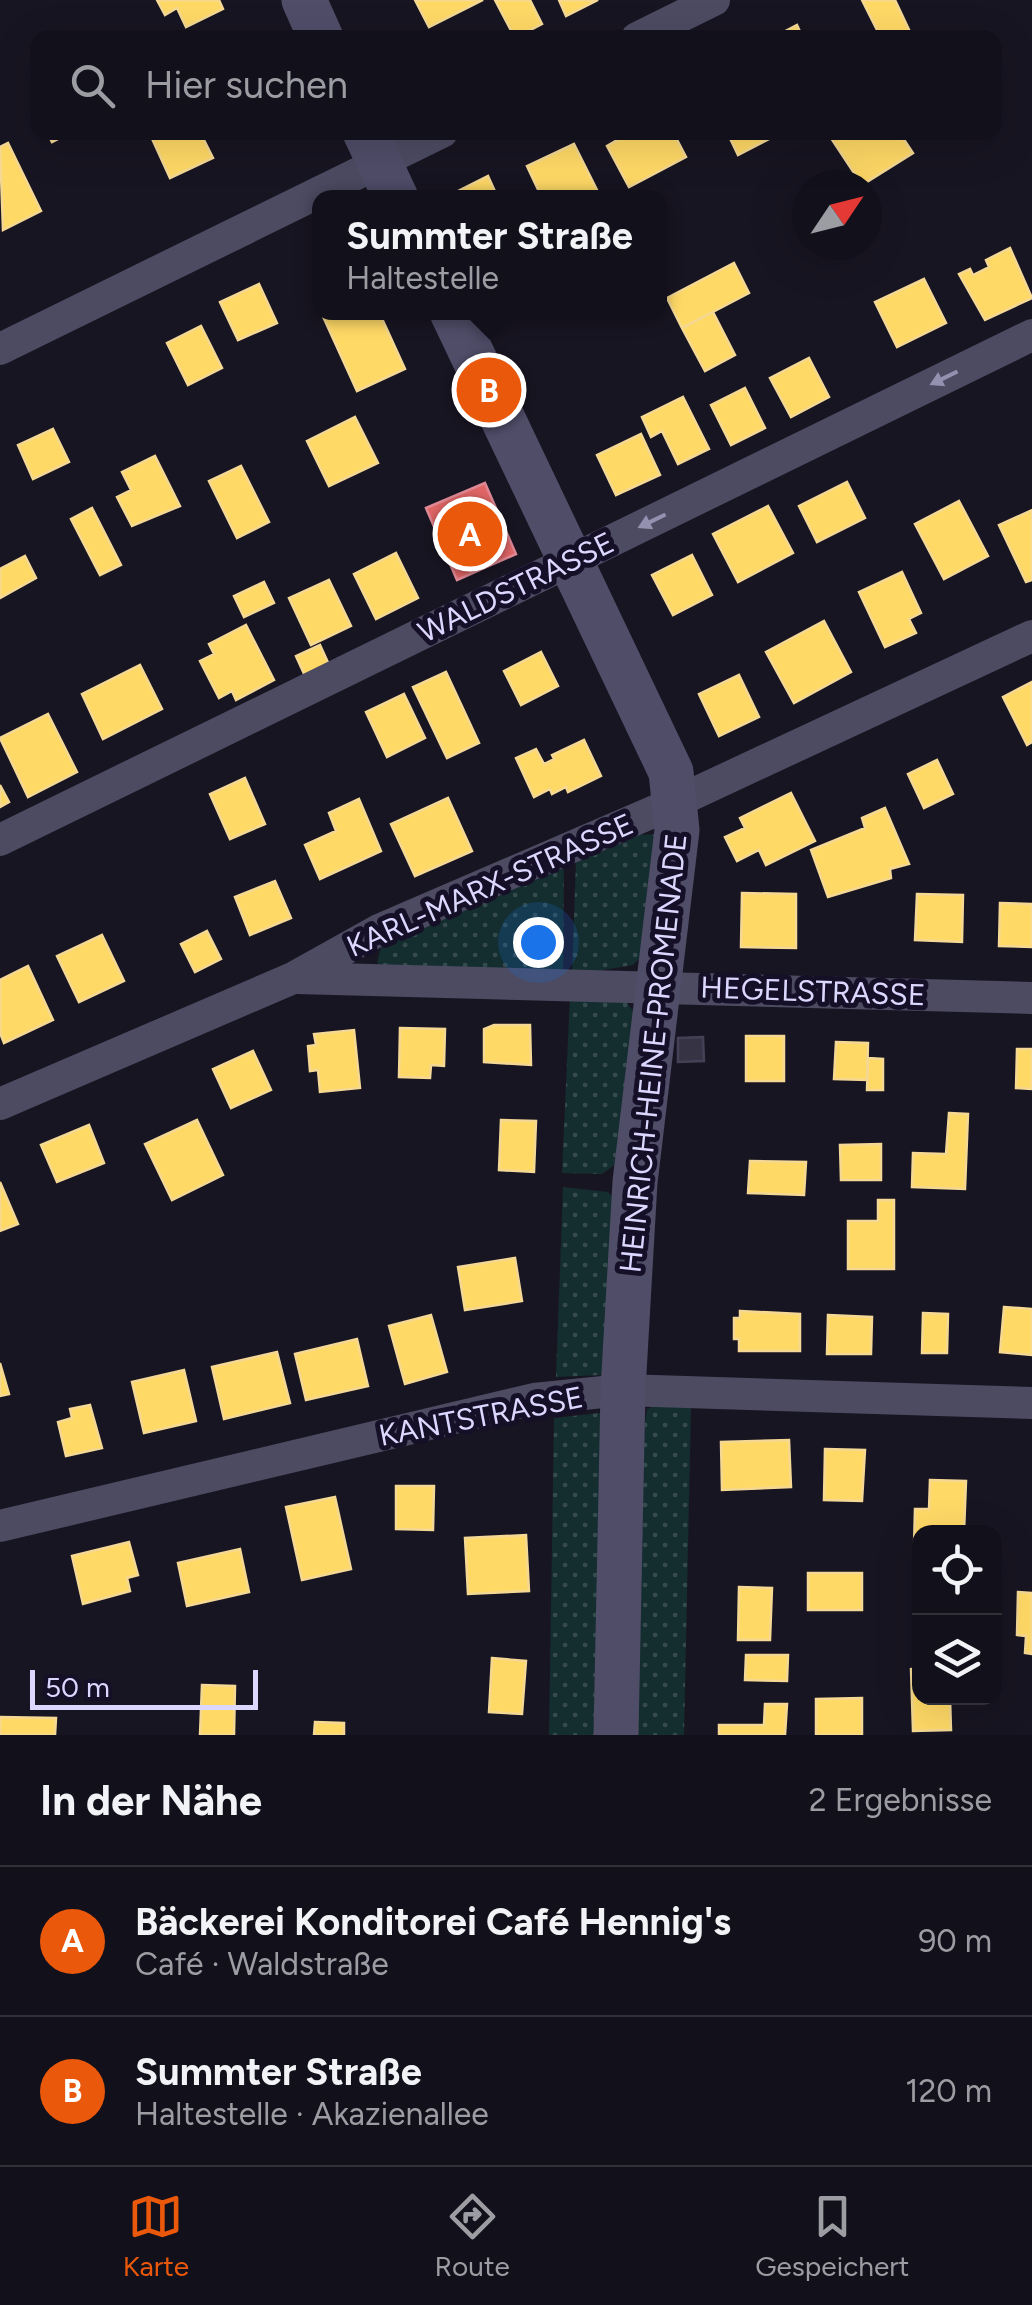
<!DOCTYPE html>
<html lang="de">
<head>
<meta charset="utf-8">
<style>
	:root { --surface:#12101a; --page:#1b1923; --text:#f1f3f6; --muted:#9c9da2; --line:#313039; --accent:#ea580c }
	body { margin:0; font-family:Figtree,sans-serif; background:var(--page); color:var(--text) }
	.controls { position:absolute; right:30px; bottom:30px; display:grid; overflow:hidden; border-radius:20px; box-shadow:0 10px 40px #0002 }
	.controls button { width:90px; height:90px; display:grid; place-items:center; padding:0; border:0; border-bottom:2px solid var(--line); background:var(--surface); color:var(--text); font:50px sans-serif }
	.compass { position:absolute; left:792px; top:170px; width:90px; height:90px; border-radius:50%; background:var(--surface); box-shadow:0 10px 40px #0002; rotate:55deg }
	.scale { position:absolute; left:30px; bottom:25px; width:228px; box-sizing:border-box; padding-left:10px; border:5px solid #dcd7fe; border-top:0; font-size:28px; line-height:35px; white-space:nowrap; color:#dcd7fe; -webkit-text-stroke:8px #151027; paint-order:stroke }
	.you { position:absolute; left:538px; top:942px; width:35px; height:35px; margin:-25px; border:8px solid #fff; border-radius:50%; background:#1a73e8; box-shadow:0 0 0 15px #1a73e833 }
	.badge { display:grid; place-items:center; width:65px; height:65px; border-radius:50%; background:var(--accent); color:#fff; font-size:32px; font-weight:700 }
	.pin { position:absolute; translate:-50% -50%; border:5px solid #fff; box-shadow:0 2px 10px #0006 }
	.popup { position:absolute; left:312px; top:190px; width:355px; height:130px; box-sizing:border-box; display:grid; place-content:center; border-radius:20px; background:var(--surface); filter:drop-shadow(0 2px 8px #0005); font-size:32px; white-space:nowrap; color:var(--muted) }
	.popup b { font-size:38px; color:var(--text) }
	.popup::after { content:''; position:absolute; left:50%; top:100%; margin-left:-20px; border:20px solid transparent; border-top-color:var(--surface) }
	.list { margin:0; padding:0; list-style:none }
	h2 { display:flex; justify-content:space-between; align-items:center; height:130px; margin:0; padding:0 40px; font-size:42px }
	h2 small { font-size:32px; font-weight:400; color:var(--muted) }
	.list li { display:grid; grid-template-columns:65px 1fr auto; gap:30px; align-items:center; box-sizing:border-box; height:150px; padding:0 40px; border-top:2px solid var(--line) }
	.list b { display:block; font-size:38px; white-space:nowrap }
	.list p { margin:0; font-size:32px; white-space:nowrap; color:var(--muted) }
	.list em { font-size:32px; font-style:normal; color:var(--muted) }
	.icon { flex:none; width:55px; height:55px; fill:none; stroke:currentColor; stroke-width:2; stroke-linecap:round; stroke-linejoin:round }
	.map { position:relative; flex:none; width:1032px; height:1735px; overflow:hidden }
	.search { position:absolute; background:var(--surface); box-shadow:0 10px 40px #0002; left:30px; right:30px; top:30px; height:110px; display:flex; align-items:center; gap:25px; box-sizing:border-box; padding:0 35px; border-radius:20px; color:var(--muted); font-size:38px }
	.sheet { height:430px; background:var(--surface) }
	nav { display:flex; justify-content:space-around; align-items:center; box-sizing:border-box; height:140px; border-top:2px solid var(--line); background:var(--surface); font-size:28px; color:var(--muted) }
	nav a { display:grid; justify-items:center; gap:5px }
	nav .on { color:var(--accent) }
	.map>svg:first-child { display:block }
</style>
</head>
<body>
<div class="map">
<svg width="1032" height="1735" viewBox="0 0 1032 1735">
	<defs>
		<pattern id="grass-dots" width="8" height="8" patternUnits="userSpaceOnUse" patternTransform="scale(2.5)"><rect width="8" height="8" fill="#142d2f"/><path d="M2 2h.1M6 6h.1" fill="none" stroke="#364b4e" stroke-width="1.8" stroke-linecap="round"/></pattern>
	</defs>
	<rect width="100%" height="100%" fill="#181522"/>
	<!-- grass -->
	<path fill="url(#grass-dots)" d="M662 834 647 951 633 965 572 975 576 860 634 835Z
		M564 862 563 974 381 969 377 962 381 947Z
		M570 995 623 997 637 1017 622 1160 602 1174 562 1173Z
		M563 1187 608 1192 623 1207 603 1375 556 1377Z
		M654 1406 691 1407 684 1735H634L644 1428 647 1409Z
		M608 1412 605 1735H549L554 1418Z"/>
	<!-- homes -->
	<path fill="#ffd966" stroke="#f4d894" stroke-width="2.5" d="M157 0H219L223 9 186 27 177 8 165 15Z
		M415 0H483L429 27Z
		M495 0H530L542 24 515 38Z
		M559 0H598L566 16Z
		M862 0H895L912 36 881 38Z
		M797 25 803 38H772Z
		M47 132H72L52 142Z
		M149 132H209L202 136 213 158 170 178Z
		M631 132H673L686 157 629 187 607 146Z
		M727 132H770L773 137 738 155Z
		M827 132H899L913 153 862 185Z
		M8 143 41 211 3 230 0 147Z
		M574 144 601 198H542L527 166Z
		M488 176 498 198H456L454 193Z
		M1010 248 1032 298 985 320 959 274 970 269 973 275 989 267 986 260Z
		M734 263 749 293 682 328 667 298Z
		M924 279 946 323 897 347 875 302Z
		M259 284 277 323 238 340 220 302Z
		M321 312H379L405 369 357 391Z
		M713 312 735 355 705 371 682 328Z
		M201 326 222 368 188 385 167 343Z
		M809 358 829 397 791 417 770 378Z
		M745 388 765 428 731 445 711 405Z
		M683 397 709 449 678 464 662 431 651 437 642 417Z
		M355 417 378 463 329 486 307 441Z
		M53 429 69 462 33 479 18 445Z
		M641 434 660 475 616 495 597 455Z
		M155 456 180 506 132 526 117 497 131 490 122 472Z
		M241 466 269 522 237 538 209 481Z
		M847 482 865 518 817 542 799 506Z
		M959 501 988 556 944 579 915 524Z
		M768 506 793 553 738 582 713 534Z
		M92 508 121 565 100 575 71 519Z
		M1032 510V580L1026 582 999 525Z
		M396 553 418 598 376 619 354 574Z
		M692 555 712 595 673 615 652 575Z
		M25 556 36 578 0 598V569Z
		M902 572 921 613 909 619 916 633 885 647 859 592Z
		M329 580 351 626 311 645 289 598Z
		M264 582 274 603 244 617 234 596Z
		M824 621 851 672 794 703 766 652Z
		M246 625 274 680 236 700 232 691 219 698 200 661 214 654 209 644Z
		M320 645 330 667 306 678 296 656Z
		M541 652 558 686 521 705 504 671Z
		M140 665 162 709 103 739 82 694Z
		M446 672 479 743 447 758 413 687Z
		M739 675 759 717 719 736 699 694Z
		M1032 682V742L1027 745 1003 697Z
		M404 694 425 738 387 757 366 712Z
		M48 714 77 772 28 797 0 738Z
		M584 740 601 776 568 792 566 787 552 794 550 789 534 797 516 758 536 749 544 764 554 759 552 755Z
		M937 760 953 794 924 808 908 774Z
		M245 778 265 824 230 839 210 794Z
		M0 785 9 802 0 807Z
		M791 793 815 841 766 865 759 850 737 861 725 837 745 828 740 818Z
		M448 798 472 851 415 876 391 824Z
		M359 799 381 851 320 879 305 845 336 831 329 813Z
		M885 808 909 864 890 869 891 878 828 897 811 850 865 828 862 818Z
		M275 881 291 918 250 935 235 897Z
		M742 893 796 894V948L741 947Z
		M917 894 963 895 962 942 915 940Z
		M1000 903 1032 904V947L999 946Z
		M207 931 221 959 195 972 181 944Z
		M102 935 124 981 79 1002 57 956Z
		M28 966 53 1020 4 1043 0 1033V980Z
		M494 1025H530L531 1065 484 1062V1029Z
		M400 1028 445 1029 444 1066 431 1065 430 1078 399 1077Z
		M354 1030 360 1088 320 1092 318 1070 310 1071 308 1046 316 1045 314 1034Z
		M746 1036H784V1081H746Z
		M836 1042 868 1043 867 1080 834 1079Z
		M1017 1049H1032V1089L1016 1088Z
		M253 1051 271 1090 231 1108 213 1069Z
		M868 1058 883 1059V1090H867Z
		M949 1113 968 1114 965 1189 912 1187 913 1153 946 1154Z
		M197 1120 223 1175 172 1200 145 1144Z
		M501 1120 536 1121 534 1172 499 1170Z
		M89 1125 104 1163 57 1182 41 1145Z
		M881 1144V1180H841L840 1145Z
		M750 1161 806 1162 804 1195 748 1193Z
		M0 1182 18 1224 0 1231Z
		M878 1200H894V1269H848V1221H878Z
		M515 1258 522 1301 465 1310 458 1267Z
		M1004 1307 1032 1309V1355L1000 1352Z
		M740 1311 800 1314V1351H739V1339H734V1318H740Z
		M923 1313 948 1314 947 1353H922Z
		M431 1315 447 1372 405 1384 389 1326Z
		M828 1315 872 1317 871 1354H827Z
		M357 1339 368 1386 306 1400 295 1354Z
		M277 1352 290 1403 224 1419 212 1367Z
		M0 1363 9 1394 0 1396Z
		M184 1370 196 1421 144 1433 132 1382Z
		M90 1405 102 1448 66 1456 58 1422 72 1418 70 1409Z
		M789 1440 791 1487 722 1490 721 1442Z
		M825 1449 865 1450 862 1501 824 1500Z
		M930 1480 966 1481 964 1532H920V1546H914L915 1509H929Z
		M396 1486H434L433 1530 396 1529Z
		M335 1497 351 1569 302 1580 286 1507Z
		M526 1535 529 1591 468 1594 465 1538Z
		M129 1542 138 1575 127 1578 130 1591 83 1604 72 1556Z
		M240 1549 249 1592 187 1606 178 1563Z
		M808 1573H862V1610H808Z
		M739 1587 772 1588 770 1640H738Z
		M1018 1592 1032 1593V1654L1025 1653 1026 1636 1017 1635Z
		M746 1655H788L787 1681 745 1680Z
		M492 1658 526 1661 522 1714 489 1712Z
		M920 1668V1698H950L951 1730 913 1731 911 1669Z
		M202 1685 235 1686 234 1735H200Z
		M862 1698V1735H816V1699Z
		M765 1704H787L785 1735H719V1725H764Z
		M0 1717 56 1718 55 1735H0Z
		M315 1722 344 1723V1735H314Z"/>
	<!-- shops -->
	<path fill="#e06666" stroke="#df8894" stroke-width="2.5" d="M485 483 516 554 457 580 426 508Z"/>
	<!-- building -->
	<path fill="#363344" stroke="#454055" stroke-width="2.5" d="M703 1037 704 1061 678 1062V1038Z"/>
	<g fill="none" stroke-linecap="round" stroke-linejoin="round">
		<!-- street -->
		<path stroke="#4c4b62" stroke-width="32" d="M637 38 714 0
			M0 349 442 132
			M0 840 1032 335
			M297 978 1032 998
			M0 1104 293 978 379 930 676 802 1032 636
			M0 1526 534 1399 623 1390 1032 1403"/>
		<!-- secondary -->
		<path stroke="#4f4d68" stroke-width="45" d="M304 0 321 38
			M365 132 396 198
			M452 312 671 772 677 830 635 1182 623 1390 616 1735"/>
	</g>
	<!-- one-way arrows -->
	<defs><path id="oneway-solid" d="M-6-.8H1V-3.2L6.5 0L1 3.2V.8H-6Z" transform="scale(2.5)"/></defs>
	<g fill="#9491b0">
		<use href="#oneway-solid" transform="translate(944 378) rotate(154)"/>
		<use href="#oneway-solid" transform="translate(652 521) rotate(154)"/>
	</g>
	<g text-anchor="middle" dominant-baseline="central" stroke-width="10" stroke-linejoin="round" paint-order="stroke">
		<!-- street labels -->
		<g font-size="30" fill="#dcd7fe" stroke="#151027">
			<text transform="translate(516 587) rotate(-26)">WALDSTRASSE</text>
			<text transform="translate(490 885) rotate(-24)">KARL-MARX-STRASSE</text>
			<text transform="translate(813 991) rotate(2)">HEGELSTRASSE</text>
			<text transform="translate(653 1053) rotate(-84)">HEINRICH-HEINE-PROMENADE</text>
			<text transform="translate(481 1416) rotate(-11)">KANTSTRASSE</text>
		</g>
	</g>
</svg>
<div class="controls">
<button><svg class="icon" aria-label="locate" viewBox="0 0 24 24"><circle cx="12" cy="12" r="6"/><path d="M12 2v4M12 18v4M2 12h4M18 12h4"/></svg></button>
<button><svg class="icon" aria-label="layers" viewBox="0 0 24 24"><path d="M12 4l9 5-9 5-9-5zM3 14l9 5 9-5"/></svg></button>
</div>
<svg class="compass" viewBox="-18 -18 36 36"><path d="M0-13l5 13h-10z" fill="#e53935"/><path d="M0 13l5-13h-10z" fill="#9c9da2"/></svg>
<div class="scale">50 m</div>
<div class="you"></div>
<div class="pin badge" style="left:470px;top:534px">A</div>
<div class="pin badge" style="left:489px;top:390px">B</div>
<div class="popup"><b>Summter Straße</b>Haltestelle</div>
<div class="search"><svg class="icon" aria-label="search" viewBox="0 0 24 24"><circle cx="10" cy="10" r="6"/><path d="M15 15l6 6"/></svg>Hier suchen</div>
</div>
<section class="sheet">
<h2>In der Nähe<small>2 Ergebnisse</small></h2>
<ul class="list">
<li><span class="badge">A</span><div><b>Bäckerei Konditorei Café Hennig's</b><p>Café · Waldstraße</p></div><em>90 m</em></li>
<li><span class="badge">B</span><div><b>Summter Straße</b><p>Haltestelle · Akazienallee</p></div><em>120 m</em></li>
</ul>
</section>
<nav>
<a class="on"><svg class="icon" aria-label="map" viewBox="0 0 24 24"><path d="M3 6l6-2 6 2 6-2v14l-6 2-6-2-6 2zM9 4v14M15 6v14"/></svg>Karte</a>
<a><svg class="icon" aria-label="directions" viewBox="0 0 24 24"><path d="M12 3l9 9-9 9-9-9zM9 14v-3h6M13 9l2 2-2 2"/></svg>Route</a>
<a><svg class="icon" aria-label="saved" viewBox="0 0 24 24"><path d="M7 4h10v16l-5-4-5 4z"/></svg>Gespeichert</a>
</nav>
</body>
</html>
